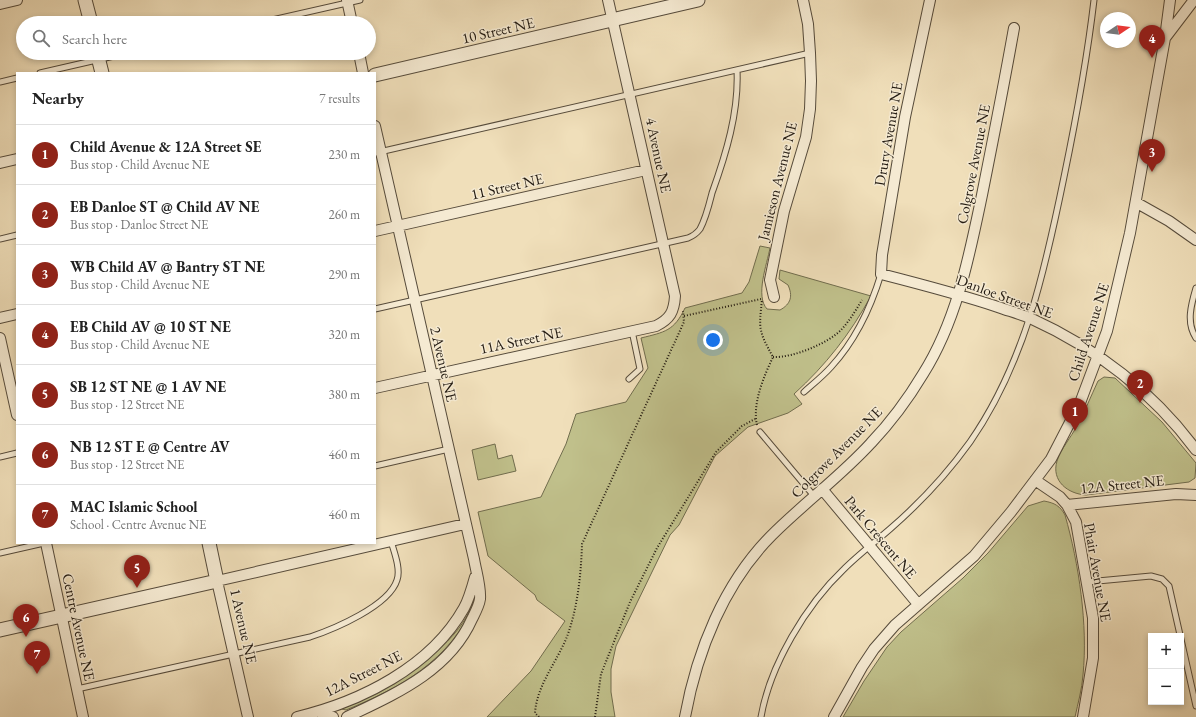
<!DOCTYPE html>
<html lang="en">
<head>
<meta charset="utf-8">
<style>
	:root { --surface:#fff; --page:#f6f6f6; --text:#222; --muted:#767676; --line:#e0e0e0; --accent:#8f2418 }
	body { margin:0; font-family:"EB Garamond",serif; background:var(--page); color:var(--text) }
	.controls { position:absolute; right:12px; bottom:12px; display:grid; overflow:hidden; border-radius:0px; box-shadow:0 2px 6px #0003 }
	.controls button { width:36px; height:36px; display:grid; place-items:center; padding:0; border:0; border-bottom:1px solid var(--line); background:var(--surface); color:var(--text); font:20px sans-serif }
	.compass { position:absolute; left:1100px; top:12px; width:36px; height:36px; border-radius:50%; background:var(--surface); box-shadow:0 2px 6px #0003; rotate:77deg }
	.you { position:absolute; left:713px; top:340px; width:14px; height:14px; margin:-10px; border:3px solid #fff; border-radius:50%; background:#1a73e8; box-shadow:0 0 0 6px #1a73e833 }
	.badge { display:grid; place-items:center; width:26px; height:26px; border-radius:50%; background:var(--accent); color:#fff; font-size:13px; font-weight:700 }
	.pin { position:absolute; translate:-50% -33px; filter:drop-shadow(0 1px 2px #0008) }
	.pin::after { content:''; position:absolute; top:21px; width:14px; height:12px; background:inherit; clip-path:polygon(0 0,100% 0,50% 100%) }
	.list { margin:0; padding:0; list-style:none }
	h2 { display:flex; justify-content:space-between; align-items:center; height:52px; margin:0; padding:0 16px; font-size:17px }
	h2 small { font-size:13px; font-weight:400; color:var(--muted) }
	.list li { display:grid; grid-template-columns:26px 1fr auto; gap:12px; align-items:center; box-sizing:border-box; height:60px; padding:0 16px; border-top:1px solid var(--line) }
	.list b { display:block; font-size:15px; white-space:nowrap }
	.list p { margin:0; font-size:13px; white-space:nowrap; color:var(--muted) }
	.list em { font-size:13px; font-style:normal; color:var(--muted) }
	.icon { flex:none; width:22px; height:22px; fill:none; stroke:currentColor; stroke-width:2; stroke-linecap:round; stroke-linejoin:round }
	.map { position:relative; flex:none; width:1196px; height:717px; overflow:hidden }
	.search { position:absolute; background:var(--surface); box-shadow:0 2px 6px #0003; left:16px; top:16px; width:360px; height:44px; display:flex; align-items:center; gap:10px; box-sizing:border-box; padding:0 14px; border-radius:22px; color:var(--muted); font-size:15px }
	.panel { position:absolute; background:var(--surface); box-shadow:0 2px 6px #0003; left:16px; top:72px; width:360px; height:472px; border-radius:0px }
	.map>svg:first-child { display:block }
</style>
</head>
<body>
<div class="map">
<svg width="1196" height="717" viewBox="0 0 1196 717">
	<rect width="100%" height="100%" fill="#f0dfba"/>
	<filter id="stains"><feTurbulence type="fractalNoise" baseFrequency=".005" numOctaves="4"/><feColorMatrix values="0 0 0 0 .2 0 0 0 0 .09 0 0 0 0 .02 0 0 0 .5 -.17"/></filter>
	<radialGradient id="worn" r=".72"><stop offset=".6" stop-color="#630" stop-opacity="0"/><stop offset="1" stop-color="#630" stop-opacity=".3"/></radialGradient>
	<!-- green -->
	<path fill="#c0c08b" stroke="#716d4e" d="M760 246 770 248C767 264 755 296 767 309L780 310C791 304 793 296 788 285L779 279 780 270 871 296C850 334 826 365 794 394L802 404 788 413 748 427 715 456 679 525 670 535 616 646 611 669V692L615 717H487L531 671 565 621 537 600 535 595 488 556 478 512 541 497 566 444 576 414 626 402 648 368 641 338C665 332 674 331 685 308L742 293 749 282Z
		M1104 377 1115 378 1162 422 1196 463 1195 478 1189 482 1086 495C1068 494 1051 481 1057 461 1061 449 1071 437 1077 426 1085 411 1091 396 1098 381Z
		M495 444 498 459 512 455 516 471 478 480 472 450Z
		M1044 501C1055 503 1060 506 1065 515 1079 564 1088 625 1083 675 1082 689 1078 703 1075 717H843L864 681 887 647 901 632 963 578 988 553 1028 506Z
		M472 602 474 604C451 660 400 688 346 710L342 709C346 703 369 695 377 691 408 676 465 637 472 602Z"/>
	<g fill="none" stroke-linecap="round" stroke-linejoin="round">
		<!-- service casing -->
		<g stroke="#564b3b" stroke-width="7">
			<path id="service" d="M259 23 360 0
				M40 73 127 53
				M0 82 17 78
				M375 153 810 53
				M0 239 17 235
				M1196 288C1191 305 1186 323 1196 338
				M375 309 688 238C693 236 697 233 700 229 706 218 709 205 712 193 726 154 739 112 737 70
				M629 379 640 369 632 331
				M804 392C813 384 823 376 831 367 855 341 871 307 881 274
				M760 432 814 496
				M0 457 17 453
				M375 466 449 449
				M0 553 44 543
				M1087 582 1151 576 1162 579 1169 586 1196 706
				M77 689 310 637C334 629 389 606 397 580 401 569 394 552 391 541
				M761 717C770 665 806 605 844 569 858 555 875 542 890 529 920 503 947 474 970 442 1025 363 1045 270 1064 177 1076 119 1087 60 1094 0"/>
		</g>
		<!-- minor casing -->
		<g stroke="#564b3b" stroke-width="12">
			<path id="minor" d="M347 0 352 23
				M930 0 905 117 882 255 881 274C920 284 959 294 998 307 1009 311 1021 314 1032 319 1096 348 1154 393 1196 450
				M0 4 17 0
				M1165 38 1194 0
				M359 53 363 73
				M0 163 17 159
				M1137 203 1169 221 1196 240
				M375 231 646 170
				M774 297 770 280 784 211 806 137 810 109 811 81 810 53 808 24 803 0
				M0 318 17 314
				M0 338 17 415
				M375 388 656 326C670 319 674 312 675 296L608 0
				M1035 480 1060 497 1067 505 1176 494 1196 495
				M822 489 918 604
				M1067 505 1076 522 1093 618V658L1083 717
				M46 543 83 717
				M319 712 333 717
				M248 717 217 581 465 524
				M297 717C360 702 431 667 464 608 469 599 472 588 475 577
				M347 717C395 694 449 671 472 619 475 613 479 606 480 599 481 587 476 571 474 559L375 126
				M685 717C697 651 724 583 772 535 804 503 841 476 871 443 891 422 908 399 923 374 957 320 969 257 982 195 993 140 1004 84 1014 28
				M834 717 862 667 874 649 895 625 974 556 1011 512 1051 459 1080 403 1107 331 1130 233 1165 38 1170 0"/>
		</g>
		<!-- tertiary casing -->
		<g stroke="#564b3b" stroke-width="15">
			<path id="tertiary" d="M85 0 91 23
				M97 53 102 73
				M375 75 698 0
				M0 630 217 581 209 543"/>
		</g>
		<!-- path -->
		<path stroke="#221a11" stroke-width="2" stroke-dasharray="1 2" stroke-linecap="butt" d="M684 316 761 299
			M773 357C793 358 829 343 842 329 850 320 856 310 862 300
			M757 425C752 404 764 376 773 357 758 330 759 329 762 299
			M539 717 535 713C537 684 558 661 568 634 578 605 581 574 582 544L684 322 683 311
			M595 717 601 674 630 602 657 548 716 452 742 426 755 419"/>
		<!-- service -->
		<use href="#service" stroke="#f5ead2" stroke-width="5"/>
		<!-- minor -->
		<use href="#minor" stroke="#f5ead2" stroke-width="10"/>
		<!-- tertiary -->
		<use href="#tertiary" stroke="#f5ead2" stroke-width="13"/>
	</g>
	<g text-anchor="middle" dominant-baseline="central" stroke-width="3" stroke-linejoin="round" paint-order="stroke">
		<!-- street labels -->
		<g font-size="15" fill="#221a11" stroke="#f5ead2">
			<text transform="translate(498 30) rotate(-13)">10 Street NE</text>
			<text transform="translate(888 134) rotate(-80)">Drury Avenue NE</text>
			<text transform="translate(659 155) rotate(78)">4 Avenue NE</text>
			<text transform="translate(973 164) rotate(-79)">Colgrove Avenue NE</text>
			<text transform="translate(777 181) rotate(-76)">Jamieson Avenue NE</text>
			<text transform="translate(507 186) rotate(-13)">11 Street NE</text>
			<text transform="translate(1005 296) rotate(20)">Danloe Street NE</text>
			<text transform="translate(1088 332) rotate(-72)">Child Avenue NE</text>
			<text transform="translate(521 340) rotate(-12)">11A Street NE</text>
			<text transform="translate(444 364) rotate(77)">2 Avenue NE</text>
			<text transform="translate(836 452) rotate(-45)">Colgrove Avenue NE</text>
			<text transform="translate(1122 484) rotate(-6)">12A Street NE</text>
			<text transform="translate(881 537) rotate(50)">Park Crescent NE</text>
			<text transform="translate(1098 572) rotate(80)">Phair Avenue NE</text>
			<text transform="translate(244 626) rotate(77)">1 Avenue NE</text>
			<text transform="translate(79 627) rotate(78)">Centre Avenue NE</text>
			<text transform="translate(363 673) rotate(-27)">12A Street NE</text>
		</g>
	</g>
	<rect width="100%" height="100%" filter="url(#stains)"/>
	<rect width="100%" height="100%" fill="url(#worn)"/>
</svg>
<div class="controls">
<button>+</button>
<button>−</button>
</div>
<svg class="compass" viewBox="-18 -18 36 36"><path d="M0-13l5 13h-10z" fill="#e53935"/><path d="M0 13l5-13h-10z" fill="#767676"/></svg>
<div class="you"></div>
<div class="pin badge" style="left:1075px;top:431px">1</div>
<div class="pin badge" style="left:1140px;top:403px">2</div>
<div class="pin badge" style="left:1152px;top:172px">3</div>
<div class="pin badge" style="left:1152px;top:58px">4</div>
<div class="pin badge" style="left:137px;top:588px">5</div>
<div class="pin badge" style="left:26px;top:637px">6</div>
<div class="pin badge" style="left:37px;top:674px">7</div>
<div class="search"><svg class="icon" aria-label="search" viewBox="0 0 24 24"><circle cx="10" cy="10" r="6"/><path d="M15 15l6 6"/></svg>Search here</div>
<section class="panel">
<h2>Nearby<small>7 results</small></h2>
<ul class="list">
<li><span class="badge">1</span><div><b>Child Avenue &amp; 12A Street SE</b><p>Bus stop · Child Avenue NE</p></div><em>230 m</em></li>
<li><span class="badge">2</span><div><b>EB Danloe ST @ Child AV NE</b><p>Bus stop · Danloe Street NE</p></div><em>260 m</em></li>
<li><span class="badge">3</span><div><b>WB Child AV @ Bantry ST NE</b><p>Bus stop · Child Avenue NE</p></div><em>290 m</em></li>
<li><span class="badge">4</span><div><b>EB Child AV @ 10 ST NE</b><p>Bus stop · Child Avenue NE</p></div><em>320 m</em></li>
<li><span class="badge">5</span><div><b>SB 12 ST NE @ 1 AV NE</b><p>Bus stop · 12 Street NE</p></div><em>380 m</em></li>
<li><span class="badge">6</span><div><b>NB 12 ST E @ Centre AV</b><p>Bus stop · 12 Street NE</p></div><em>460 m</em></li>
<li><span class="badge">7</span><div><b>MAC Islamic School</b><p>School · Centre Avenue NE</p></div><em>460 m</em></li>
</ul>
</section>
</div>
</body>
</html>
